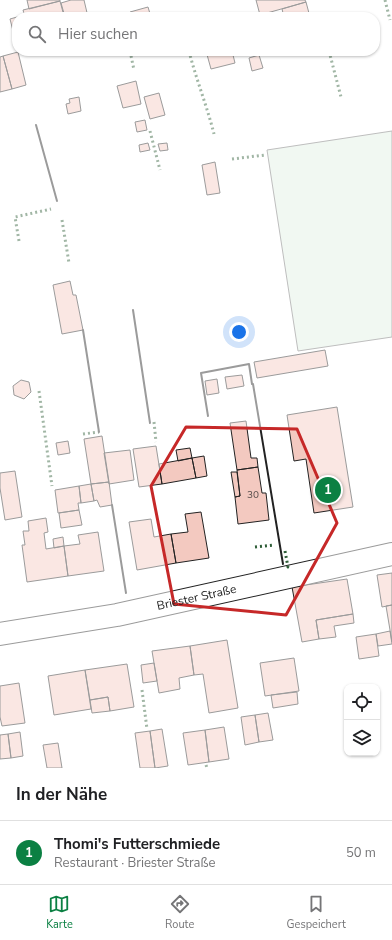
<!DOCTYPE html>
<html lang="de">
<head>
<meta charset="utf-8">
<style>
	:root { --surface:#fff; --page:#f2f2f2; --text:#202124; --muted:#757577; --line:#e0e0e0; --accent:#0b8043 }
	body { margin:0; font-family:"Nunito Sans",sans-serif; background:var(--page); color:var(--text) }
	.controls { position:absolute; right:12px; bottom:12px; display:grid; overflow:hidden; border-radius:8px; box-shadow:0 1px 3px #0004 }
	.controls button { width:36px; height:36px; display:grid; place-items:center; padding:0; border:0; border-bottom:1px solid var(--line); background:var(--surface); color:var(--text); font:20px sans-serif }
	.you { position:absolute; left:239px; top:332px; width:14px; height:14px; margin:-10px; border:3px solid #fff; border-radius:50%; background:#1a73e8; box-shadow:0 0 0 6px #1a73e833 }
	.badge { display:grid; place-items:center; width:26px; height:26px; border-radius:50%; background:var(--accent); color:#fff; font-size:13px; font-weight:700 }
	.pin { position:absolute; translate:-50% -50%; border:2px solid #fff; box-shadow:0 1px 4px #0006 }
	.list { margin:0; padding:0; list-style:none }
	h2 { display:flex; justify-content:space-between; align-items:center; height:52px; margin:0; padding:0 16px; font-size:17px }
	h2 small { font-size:13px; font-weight:400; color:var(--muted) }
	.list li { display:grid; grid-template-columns:26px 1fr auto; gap:12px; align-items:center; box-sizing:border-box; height:64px; padding:0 16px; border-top:1px solid var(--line) }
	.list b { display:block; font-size:15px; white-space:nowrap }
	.list p { margin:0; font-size:13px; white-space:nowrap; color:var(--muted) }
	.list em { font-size:13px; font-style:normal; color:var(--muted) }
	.icon { flex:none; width:22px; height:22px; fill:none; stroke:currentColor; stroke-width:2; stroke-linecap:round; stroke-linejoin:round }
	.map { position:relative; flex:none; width:392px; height:768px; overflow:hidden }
	.search { position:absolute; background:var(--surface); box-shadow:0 1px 3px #0004; left:12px; right:12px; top:12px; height:44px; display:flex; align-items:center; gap:10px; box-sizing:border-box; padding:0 14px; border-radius:16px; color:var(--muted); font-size:15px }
	.sheet { height:116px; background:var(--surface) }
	nav { display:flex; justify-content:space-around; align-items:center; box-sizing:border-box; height:56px; border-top:1px solid var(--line); background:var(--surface); font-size:11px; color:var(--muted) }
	nav a { display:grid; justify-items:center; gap:2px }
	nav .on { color:var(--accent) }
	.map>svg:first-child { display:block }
</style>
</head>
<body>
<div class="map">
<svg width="392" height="768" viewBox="0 0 392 768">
	<rect width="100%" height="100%" fill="#fff"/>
	<!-- green -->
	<path fill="#e0efe3" stroke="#6f6f6f" d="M392 131V337L298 351 267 150Z"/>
	<!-- building -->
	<path fill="#f3c9c0" stroke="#222" d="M27 0H60V1L29 9Z
		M71 0H84L88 17H65L61 3Z
		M256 0H305L306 2 260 15Z
		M60 1 64 16 25 17 23 10Z
		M306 2 310 17H284L282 9Z
		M148 7 151 17H131L130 12Z
		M24 15 25 17H17V47L10 19Z
		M206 51H232L235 63 211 69Z
		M18 52 26 85 12 89 3 56Z
		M259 55 263 68 252 71 249 58Z
		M3 56 12 89 0 92V57Z
		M136 81 141 104 123 108 117 86Z
		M159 93 165 115 150 119 144 97Z
		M79 97 81 111 68 114 66 104 70 103 69 99Z
		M145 120 147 130 137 132 135 122Z
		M148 143 150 150 140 152 139 145Z
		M167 143 168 150 160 151 158 144Z
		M215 162 220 193 207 195 202 165Z
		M70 281 73 295H76L83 330 62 334 53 285Z
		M325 350 328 366 257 378 254 362Z
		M242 375 244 386 227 389 225 377Z
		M217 379 219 393 207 395 205 381Z
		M21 380 29 382 31 392 24 399 14 395 13 386Z
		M337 407 353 507 314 513 306 459 294 461 287 415Z
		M246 421 251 458H257L258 467 237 470 230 423Z
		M102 436 109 482 91 484 84 439Z
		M68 441 70 453 58 455 56 443Z
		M156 446 162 484 139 487 133 449Z
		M190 448 192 458 178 461 176 450Z
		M130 450 134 480 109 484 104 453Z
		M204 456 207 476 196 478 192 458Z
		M192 458 196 478 162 484 159 464Z
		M258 467 262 493H266L269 520 238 524 235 497 240 496 237 470Z
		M15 471 22 517 5 520 0 488V473Z
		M231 472H237L240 496 235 497Z
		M109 482 112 505 100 507 97 500 94 501 91 484Z
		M91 484 94 501 81 503 79 486Z
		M79 486 81 503H78L79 510 58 513 55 490Z
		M79 510 82 525 61 528 59 513Z
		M201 512 209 558 176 563 171 534 188 532 185 514Z
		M46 518 48 532 44 533 46 549 64 546 68 576 27 582 22 545H25L23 531H29L28 521Z
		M151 519 154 537 171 534 176 563 137 570 129 522Z
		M98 532 104 571 68 576 64 546 80 544 78 535Z
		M63 537 64 546 54 548 53 539Z
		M392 573V605L382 607 377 575Z
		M347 579 353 614 316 620 319 639 302 642 292 587Z
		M392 605V642L386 606Z
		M353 614 354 623 334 626 336 637 319 639 316 620Z
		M390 631 392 644 378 646 376 634Z
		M376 634 379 656 359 659 356 637Z
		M227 640 238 708 209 713 203 674 194 675 190 646Z
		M190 646 194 675 179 678 180 689 159 693 152 651Z
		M294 658 299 691 265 696 260 663Z
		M154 663 157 681 143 683 141 665Z
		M127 664 134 707 110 711 108 697 90 700 85 670Z
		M85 670 91 709 54 715 48 676Z
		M19 683 25 723 2 726 0 717V686Z
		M297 692 298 704 273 708 271 695Z
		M108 697 110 711 92 713 90 700Z
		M268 713 273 740 259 742 255 715Z
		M255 715 259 742 245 745 241 717Z
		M224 727 229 759 209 762 205 730Z
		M162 729 168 766 155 768 150 731Z
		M205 730 209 762 188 765 183 733Z
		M150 731 155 768H140L135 733Z
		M20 732 23 756 11 758 8 734Z
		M8 734 11 758 0 759V735Z
		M58 743 62 768H47L43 745Z"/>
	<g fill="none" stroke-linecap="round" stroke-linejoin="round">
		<!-- street casing -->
		<g stroke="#222" stroke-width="24">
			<g id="street">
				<path id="s1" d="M0 634 117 615 392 554"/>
			</g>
		</g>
		<!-- street -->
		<use href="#street" stroke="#fff" stroke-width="22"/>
		<!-- hedge -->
		<path stroke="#2f5e38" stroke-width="3" stroke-dasharray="2 3" stroke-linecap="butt" d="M385 0 390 20
			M130 51 134 70
			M189 51C196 79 207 106 214 134
			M329 51 341 97
			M150 131 160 170
			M232 159 265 155
			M62 220 69 263
			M19 241 15 217 51 209
			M39 391 52 486
			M154 422 156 442
			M83 434 99 432
			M255 547 274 545
			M285 551 288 567 290 566
			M142 690 147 729
			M206 765 207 768"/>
		<!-- wall -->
		<path stroke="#222" stroke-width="2" d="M36 125 57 201
			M133 310 150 423
			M83 330 99 432
			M253 384 283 564
			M208 416 201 373 249 364 252 384
			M112 505 126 593"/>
	</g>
	<!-- marked area -->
	<path d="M0 0H392V768H0ZM186 427 297 429 337 523 286 615 174 604 151 486Z" fill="#fff" fill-opacity=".55" fill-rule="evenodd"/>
	<path fill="none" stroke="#c62828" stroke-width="3" stroke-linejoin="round" d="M186 427 297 429 337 523 286 615 174 604 151 486Z"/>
	<g text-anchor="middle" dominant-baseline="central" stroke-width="3" stroke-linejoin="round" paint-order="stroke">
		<!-- number labels -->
		<g font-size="10" fill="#564c4a">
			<text x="253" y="495">30</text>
		</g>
		<!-- street labels -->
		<g font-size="12" fill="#222" stroke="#fff">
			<text stroke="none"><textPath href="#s1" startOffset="200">Briester Straße</textPath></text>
		</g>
	</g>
</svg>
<div class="controls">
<button><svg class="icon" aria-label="locate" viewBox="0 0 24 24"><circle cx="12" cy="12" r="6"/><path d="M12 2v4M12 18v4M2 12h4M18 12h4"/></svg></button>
<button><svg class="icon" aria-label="layers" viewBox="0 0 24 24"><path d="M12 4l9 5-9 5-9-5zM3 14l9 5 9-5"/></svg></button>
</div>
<div class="you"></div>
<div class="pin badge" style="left:328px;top:490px">1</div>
<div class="search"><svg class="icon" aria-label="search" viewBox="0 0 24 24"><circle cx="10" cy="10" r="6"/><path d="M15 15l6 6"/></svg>Hier suchen</div>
</div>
<section class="sheet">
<h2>In der Nähe<small></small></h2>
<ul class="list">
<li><span class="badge">1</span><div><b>Thomi's Futterschmiede</b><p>Restaurant · Briester Straße</p></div><em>50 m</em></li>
</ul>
</section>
<nav>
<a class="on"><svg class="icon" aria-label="map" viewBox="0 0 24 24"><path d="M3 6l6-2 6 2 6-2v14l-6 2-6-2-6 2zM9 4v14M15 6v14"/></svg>Karte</a>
<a><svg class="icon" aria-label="directions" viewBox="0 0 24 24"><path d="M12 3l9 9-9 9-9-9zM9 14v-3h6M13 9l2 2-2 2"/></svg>Route</a>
<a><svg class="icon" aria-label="saved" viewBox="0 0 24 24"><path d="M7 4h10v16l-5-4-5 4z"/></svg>Gespeichert</a>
</nav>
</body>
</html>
